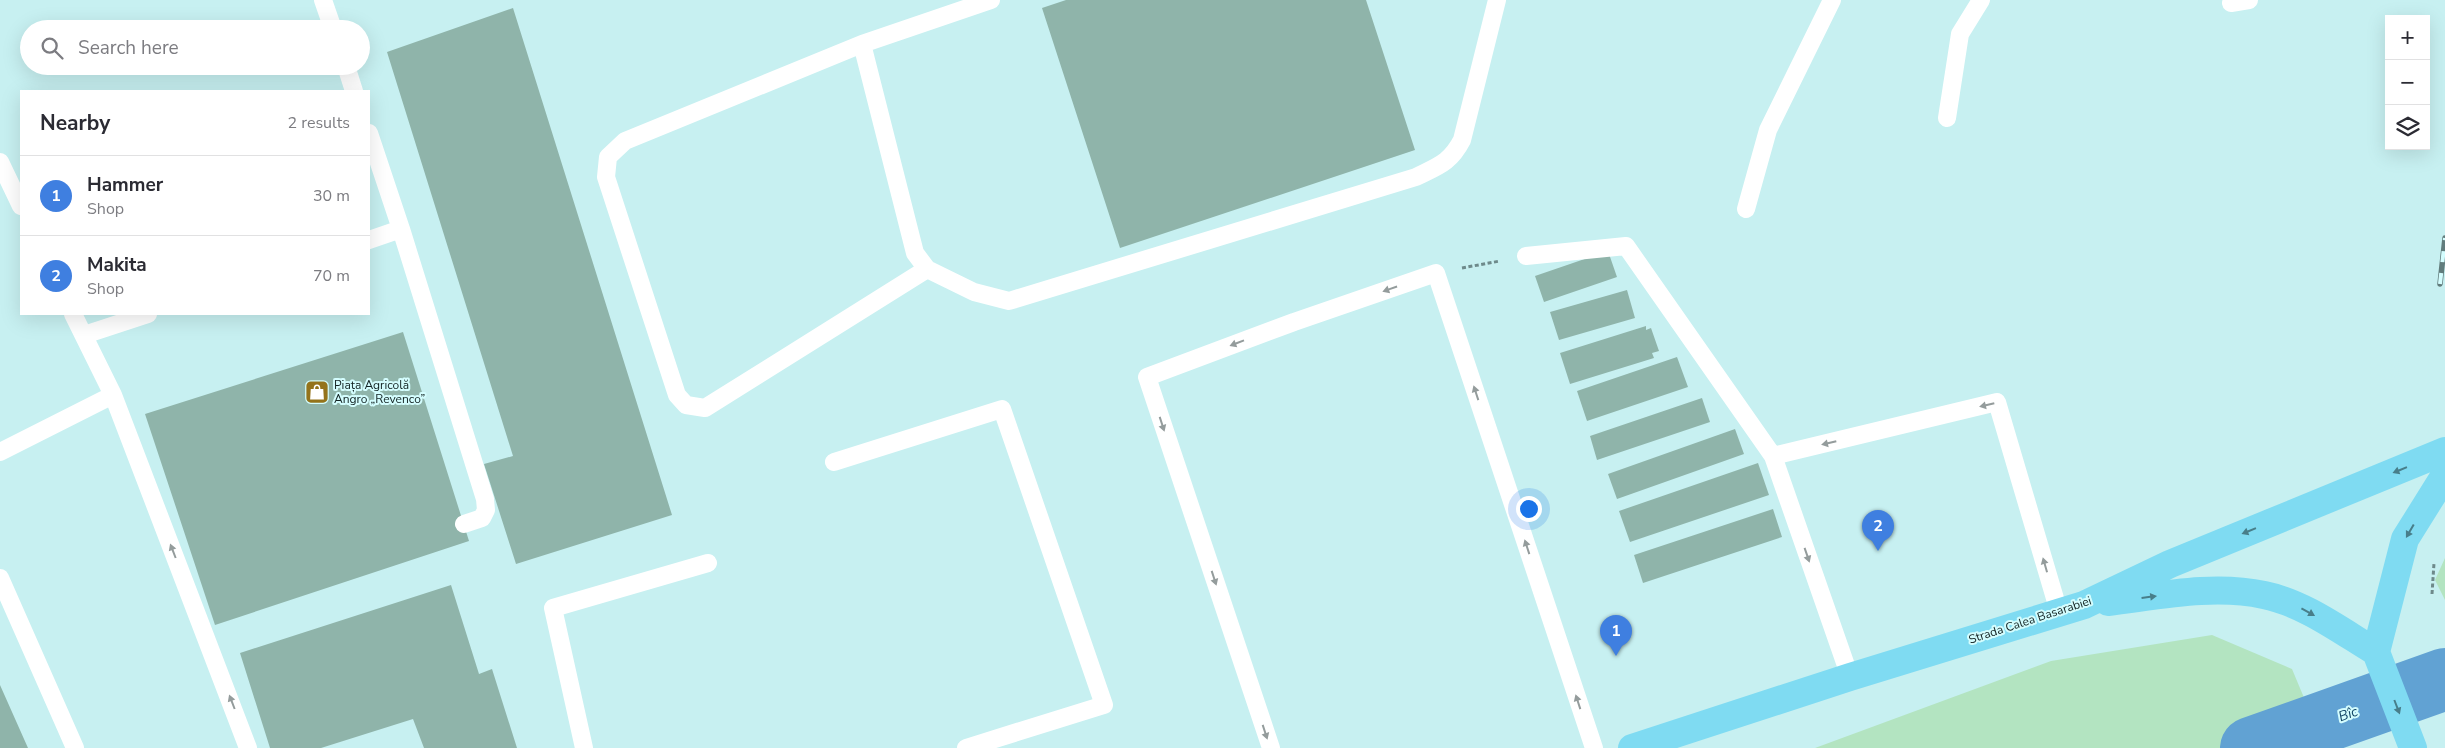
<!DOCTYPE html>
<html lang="en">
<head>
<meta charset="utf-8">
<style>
	:root { --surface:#fff; --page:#f7f7f7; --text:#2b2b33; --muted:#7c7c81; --line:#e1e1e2; --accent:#db2777 }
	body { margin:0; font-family:"Nunito Sans",sans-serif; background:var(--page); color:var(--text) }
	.controls { position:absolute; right:15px; top:15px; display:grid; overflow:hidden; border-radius:0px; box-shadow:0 5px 20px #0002 }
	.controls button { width:45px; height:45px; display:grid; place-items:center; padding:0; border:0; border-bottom:1px solid var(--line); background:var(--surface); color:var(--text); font:25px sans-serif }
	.you { position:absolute; left:1528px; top:508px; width:18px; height:18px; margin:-12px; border:4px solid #fff; border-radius:50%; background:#1a73e8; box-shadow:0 0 0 8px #1a73e833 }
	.badge { display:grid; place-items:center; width:32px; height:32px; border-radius:50%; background:var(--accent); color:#fff; font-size:16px; font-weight:700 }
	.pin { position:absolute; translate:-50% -41px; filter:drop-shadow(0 1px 2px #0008) }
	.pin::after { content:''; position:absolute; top:26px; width:18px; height:15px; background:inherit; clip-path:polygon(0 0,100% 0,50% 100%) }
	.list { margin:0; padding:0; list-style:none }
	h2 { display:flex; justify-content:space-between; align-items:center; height:65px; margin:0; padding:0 20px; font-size:21px }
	h2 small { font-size:16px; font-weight:400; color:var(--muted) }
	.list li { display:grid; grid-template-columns:32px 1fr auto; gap:15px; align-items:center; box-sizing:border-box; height:80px; padding:0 20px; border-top:1px solid var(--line) }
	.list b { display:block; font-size:19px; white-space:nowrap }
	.list p { margin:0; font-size:16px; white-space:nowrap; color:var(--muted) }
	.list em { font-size:16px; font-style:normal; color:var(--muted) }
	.icon { flex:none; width:28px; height:28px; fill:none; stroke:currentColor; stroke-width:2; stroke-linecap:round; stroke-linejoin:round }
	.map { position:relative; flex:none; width:2445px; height:748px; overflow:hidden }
	.search { position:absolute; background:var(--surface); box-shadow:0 5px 20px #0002; left:20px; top:20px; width:350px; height:55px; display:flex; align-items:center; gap:12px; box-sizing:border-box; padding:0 18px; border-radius:28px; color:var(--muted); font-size:19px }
	.panel { position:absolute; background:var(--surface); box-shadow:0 5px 20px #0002; left:20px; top:90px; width:350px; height:225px; border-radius:0px }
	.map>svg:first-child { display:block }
</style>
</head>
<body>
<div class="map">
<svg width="2445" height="748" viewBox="0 0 2445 748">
	<rect width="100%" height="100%" fill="#c7f0f1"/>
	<!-- green -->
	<path fill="#b3e4c1" d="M2445 558V600L2435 580Z
		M2212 635 2292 669 2325 748H1815L2051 661Z"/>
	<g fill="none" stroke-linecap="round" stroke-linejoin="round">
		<!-- river -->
		<path stroke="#61a2d3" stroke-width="62" d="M2251 748 2445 679"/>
	</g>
	<!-- building -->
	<path fill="#8fb4aa" d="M1066 0H1366L1415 150 1120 248 1042 8Z
		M513 8 672 515 516 564 484 464 513 456 387 52Z
		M1608 251 1617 277 1544 302 1535 276Z
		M1627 290 1635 318 1559 340 1550 312Z
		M1646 326V330L1651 328 1659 351 1652 353 1654 358 1570 384 1560 353Z
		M403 332 469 541 215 625 145 414Z
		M1677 357 1688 387 1587 421 1577 391Z
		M1702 398 1710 422 1597 460 1590 436Z
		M1735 429 1744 454 1617 499 1608 474Z
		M1758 463 1769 495 1630 542 1619 511Z
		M1773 509 1782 537 1643 583 1634 555Z
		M451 585 479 674 492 669 517 748H424L413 719 321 748H270L240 653Z
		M0 685 28 748H0Z"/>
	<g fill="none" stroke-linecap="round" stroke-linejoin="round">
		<!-- path -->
		<path stroke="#6e8a8b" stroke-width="3" stroke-dasharray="4 2.5" stroke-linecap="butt" d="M1462 268 1500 261
			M2432 594 2434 563"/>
		<!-- service -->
		<path stroke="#fff" stroke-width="18" d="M323 0 333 29
			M2231 3 2249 0
			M862 44 915 253 927 269 974 292 1009 301 1416 177C1438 166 1450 163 1462 140L1497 0
			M346 66 354 91
			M1947 118 1960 34 1981 0
			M369 133 401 229
			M0 162 21 206
			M1746 209 1768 130 1832 0
			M369 240 401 229 485 499 486 510 482 518 464 524
			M1526 256 1626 246 1773 456
			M927 269 705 408 686 405 677 395 606 177 608 157 625 141 862 44 991 0
			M73 314 113 395 248 748
			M84 335 148 314
			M0 452 113 395
			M834 462 1002 409 1104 705 966 748
			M0 578 75 748
			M1850 677 1773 456 1997 402 2059 612
			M584 748 553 608 708 563
			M1271 748 1147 377 1294 322 1436 273 1594 748"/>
		<!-- primary -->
		<path stroke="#7fdbf2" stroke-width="28" d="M2108 602C2158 596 2213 584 2264 595 2304 603 2341 631 2376 652
			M1632 748 1850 677 2084 605 2170 564 2445 451
			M2413 748 2376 652 2405 539 2445 475"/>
		<!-- rail casing -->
		<g stroke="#617c7c" stroke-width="5.5">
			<path id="rail" d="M2440 284 2445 238"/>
		</g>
		<!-- rail -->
		<use href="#rail" stroke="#d4fdfe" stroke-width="4" stroke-dasharray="11" stroke-linecap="butt"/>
	</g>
	<!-- one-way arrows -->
	<defs><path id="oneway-solid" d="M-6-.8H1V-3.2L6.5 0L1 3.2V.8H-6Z" transform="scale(1.25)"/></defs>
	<g fill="#949c9c">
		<use href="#oneway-solid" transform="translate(1390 289) rotate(161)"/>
		<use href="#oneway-solid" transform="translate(1237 343) rotate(159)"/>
		<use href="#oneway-solid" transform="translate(1476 393) rotate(-108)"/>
		<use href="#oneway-solid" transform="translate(1987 405) rotate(167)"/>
		<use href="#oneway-solid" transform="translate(1162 424) rotate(72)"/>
		<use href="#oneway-solid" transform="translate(1829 443) rotate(167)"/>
		<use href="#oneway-solid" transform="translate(1527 547) rotate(-108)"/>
		<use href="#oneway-solid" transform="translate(173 551) rotate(-111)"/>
		<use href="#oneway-solid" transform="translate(1807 555) rotate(71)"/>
		<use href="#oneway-solid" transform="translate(2045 565) rotate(-106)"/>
		<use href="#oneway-solid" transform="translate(1214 578) rotate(72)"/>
		<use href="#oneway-solid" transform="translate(232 702) rotate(-111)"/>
		<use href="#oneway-solid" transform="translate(1578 702) rotate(-108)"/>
		<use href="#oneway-solid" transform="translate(1265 732) rotate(72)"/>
	</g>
	<g fill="#487e8a">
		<use href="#oneway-solid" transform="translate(2400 470) rotate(158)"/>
		<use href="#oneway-solid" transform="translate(2249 531) rotate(158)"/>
		<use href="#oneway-solid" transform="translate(2410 531) rotate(120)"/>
		<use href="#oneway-solid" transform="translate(2149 597) rotate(-7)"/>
		<use href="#oneway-solid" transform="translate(2308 612) rotate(29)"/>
		<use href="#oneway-solid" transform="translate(2397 707) rotate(69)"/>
	</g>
	<!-- icons -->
	<defs>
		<g id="shop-square" transform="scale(1.25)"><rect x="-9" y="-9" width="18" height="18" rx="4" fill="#94731b" stroke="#d4fdfe"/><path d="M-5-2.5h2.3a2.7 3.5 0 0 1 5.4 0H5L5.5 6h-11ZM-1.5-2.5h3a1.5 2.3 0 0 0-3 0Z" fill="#fff"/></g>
	</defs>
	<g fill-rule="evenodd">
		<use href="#shop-square" x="317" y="392"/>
	</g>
	<g text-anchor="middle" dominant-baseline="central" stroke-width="4" stroke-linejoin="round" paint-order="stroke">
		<!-- poi labels -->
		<g font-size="12" fill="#122222" stroke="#d4fdfe" text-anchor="start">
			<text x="334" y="385">Piața Agricolă<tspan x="334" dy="14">Angro „Revenco”</tspan></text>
		</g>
		<!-- street labels -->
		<g font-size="12" fill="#122222" stroke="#d4fdfe">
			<text transform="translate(2030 620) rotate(-18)">Strada Calea Basarabiei</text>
		</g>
		<!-- water labels -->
		<g font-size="14" font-style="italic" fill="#124566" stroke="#d4fdfe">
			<text transform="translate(2348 714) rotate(-20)">Bîc</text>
		</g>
	</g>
</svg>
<div class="controls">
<button>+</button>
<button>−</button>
<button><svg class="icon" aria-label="layers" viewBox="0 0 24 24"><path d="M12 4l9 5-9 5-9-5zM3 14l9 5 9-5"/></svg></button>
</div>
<div class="you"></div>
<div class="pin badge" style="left:1616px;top:656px;background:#3f7fe0">1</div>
<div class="pin badge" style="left:1878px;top:551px;background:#3f7fe0">2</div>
<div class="search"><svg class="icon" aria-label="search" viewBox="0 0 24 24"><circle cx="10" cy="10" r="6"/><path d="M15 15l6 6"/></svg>Search here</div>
<section class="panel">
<h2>Nearby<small>2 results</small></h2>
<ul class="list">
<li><span class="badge" style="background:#3f7fe0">1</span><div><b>Hammer</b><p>Shop</p></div><em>30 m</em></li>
<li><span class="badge" style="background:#3f7fe0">2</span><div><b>Makita</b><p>Shop</p></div><em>70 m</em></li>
</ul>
</section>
</div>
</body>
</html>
